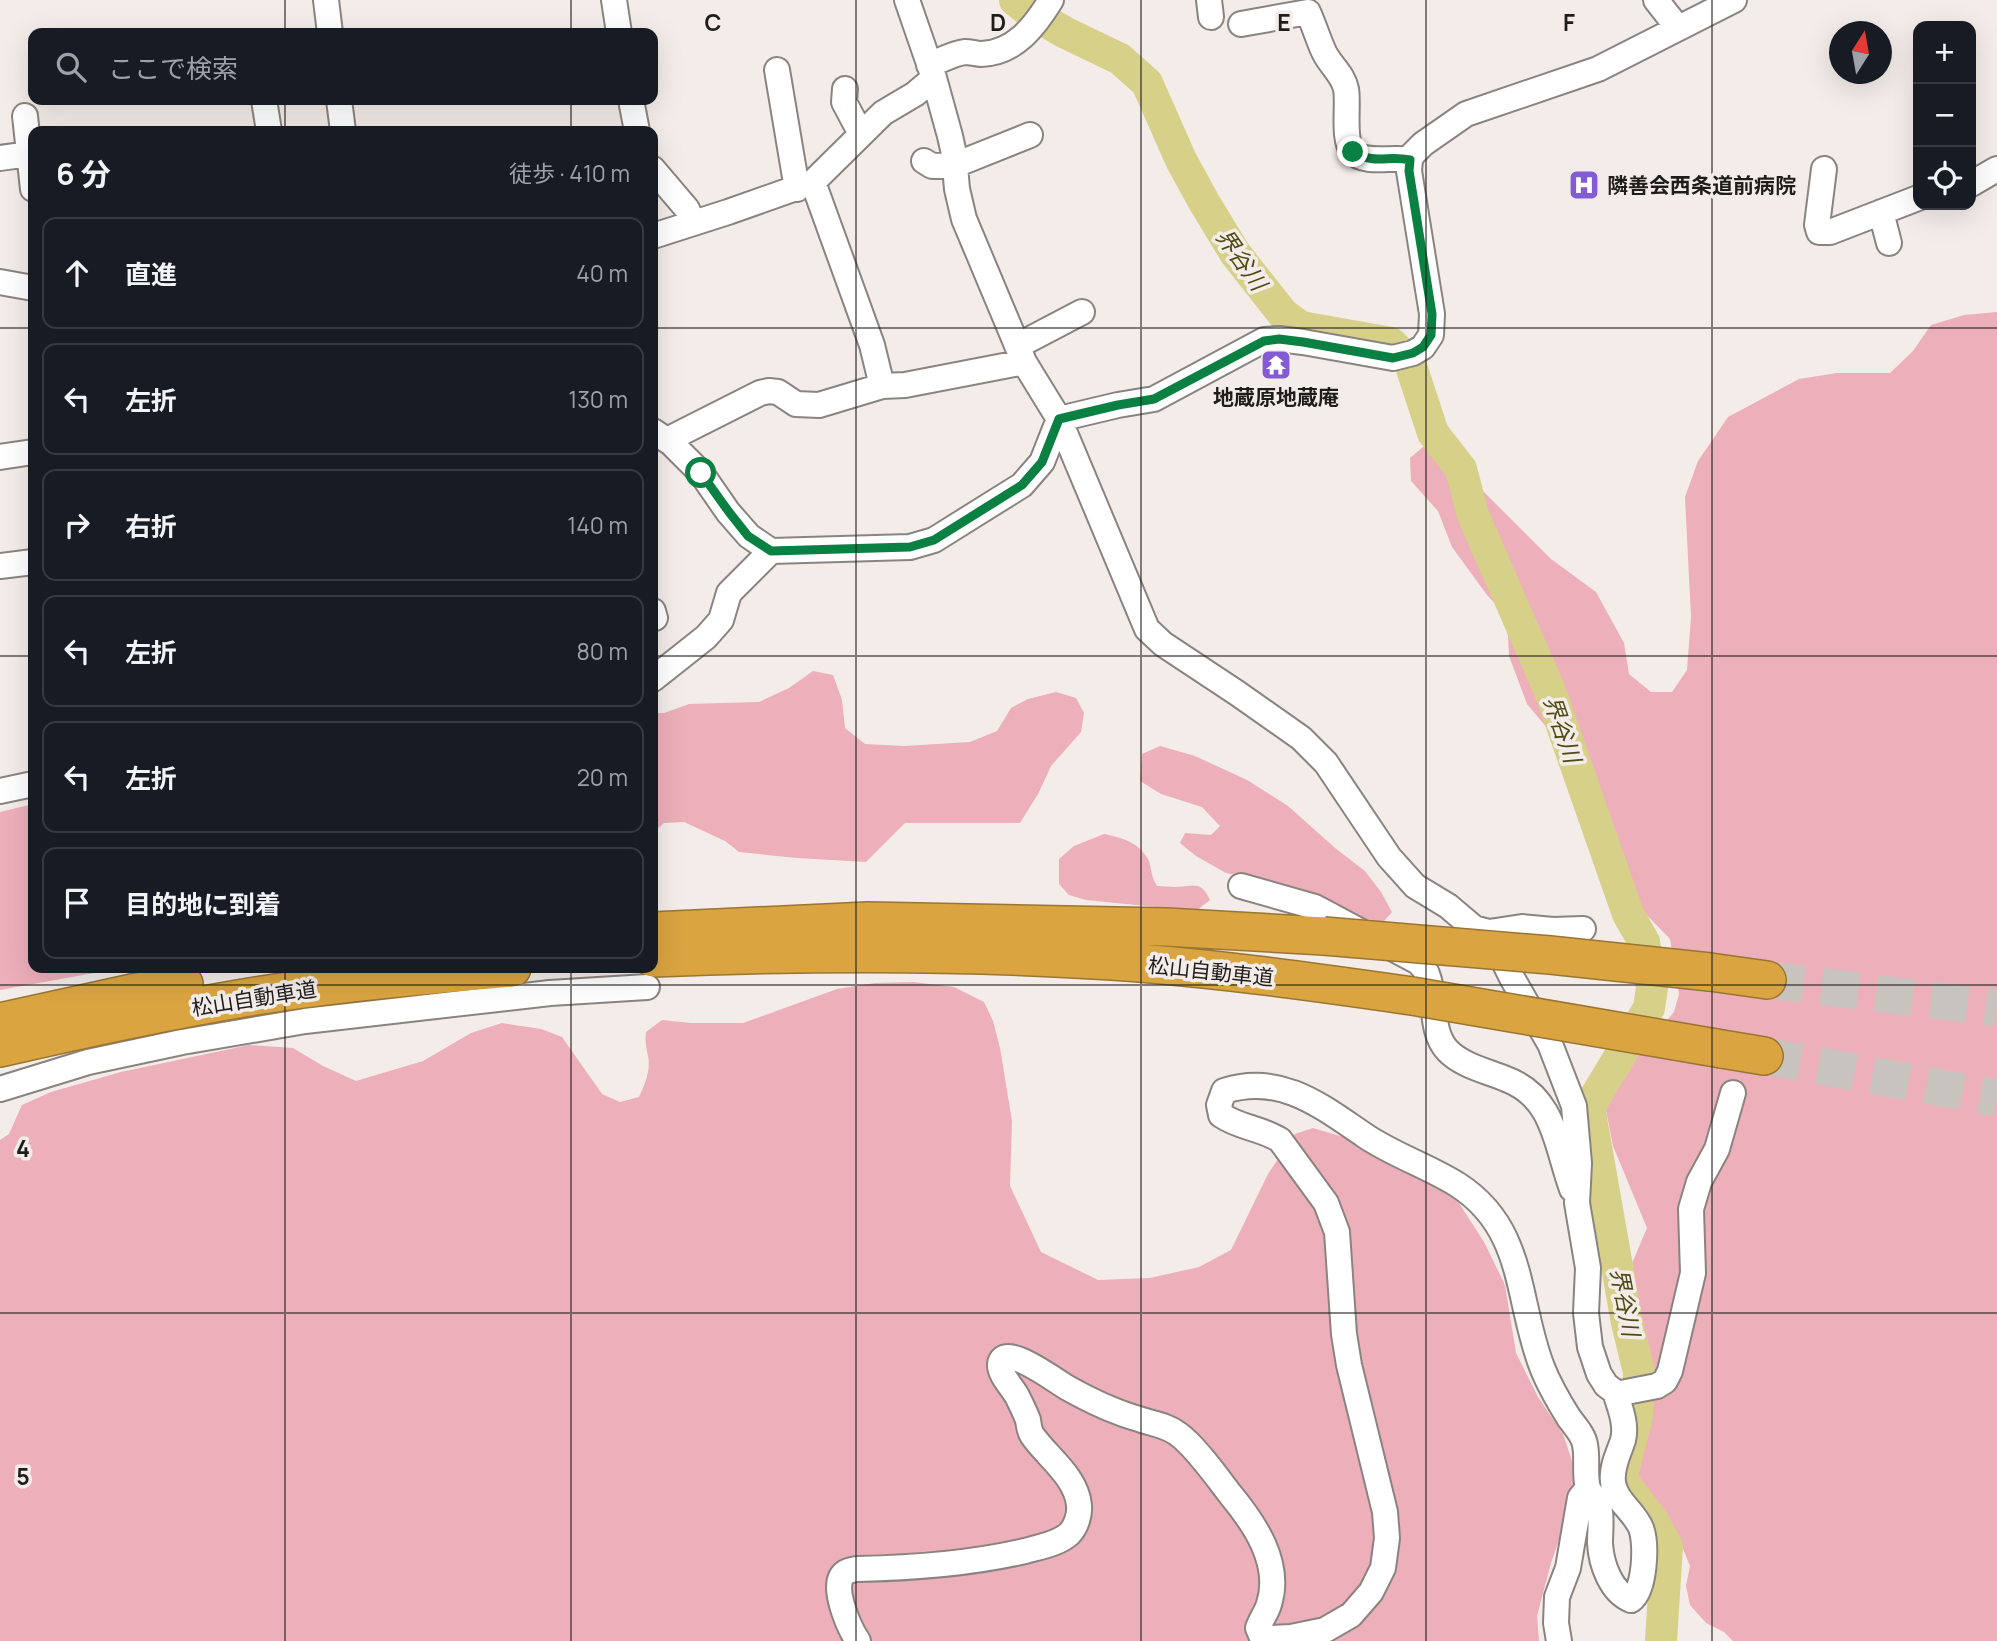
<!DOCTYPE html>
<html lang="ja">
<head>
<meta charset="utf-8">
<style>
	:root { --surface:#171b24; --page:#20242c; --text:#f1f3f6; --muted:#9ea1a6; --line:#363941 }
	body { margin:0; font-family:Manrope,"Noto Sans JP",sans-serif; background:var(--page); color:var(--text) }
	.controls { position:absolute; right:21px; top:21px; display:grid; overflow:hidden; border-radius:14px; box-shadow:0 7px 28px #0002 }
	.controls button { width:63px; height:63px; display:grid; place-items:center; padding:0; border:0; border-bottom:2px solid var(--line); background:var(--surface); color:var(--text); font:35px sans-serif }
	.compass { position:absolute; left:1829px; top:21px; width:63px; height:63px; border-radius:50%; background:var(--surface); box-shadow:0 7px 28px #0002; rotate:11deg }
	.stop { position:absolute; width:21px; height:21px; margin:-16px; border:5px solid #0b8043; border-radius:50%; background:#fff }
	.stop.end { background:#0b8043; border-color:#fff; box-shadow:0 2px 7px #0008 }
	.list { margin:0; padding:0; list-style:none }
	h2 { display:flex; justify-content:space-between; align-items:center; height:91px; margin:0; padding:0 28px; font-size:30px }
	h2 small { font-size:23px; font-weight:400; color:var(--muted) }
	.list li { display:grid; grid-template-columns:46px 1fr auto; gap:21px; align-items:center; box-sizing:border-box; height:112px; margin:0 14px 14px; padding:0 14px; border:2px solid var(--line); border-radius:14px }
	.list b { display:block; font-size:26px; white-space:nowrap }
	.list em { font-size:23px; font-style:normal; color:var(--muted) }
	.icon { flex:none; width:38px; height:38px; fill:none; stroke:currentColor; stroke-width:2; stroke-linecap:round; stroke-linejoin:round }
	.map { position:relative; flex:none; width:1997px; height:1641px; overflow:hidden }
	.search { position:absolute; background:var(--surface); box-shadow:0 7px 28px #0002; left:28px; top:28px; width:630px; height:77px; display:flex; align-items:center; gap:18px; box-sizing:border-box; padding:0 24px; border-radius:14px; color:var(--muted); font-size:26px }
	.panel { position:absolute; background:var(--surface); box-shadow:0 7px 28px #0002; left:28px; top:126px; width:630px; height:847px; border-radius:14px }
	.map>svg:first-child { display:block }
</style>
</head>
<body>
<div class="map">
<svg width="1997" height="1641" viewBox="0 0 1997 1641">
	<rect width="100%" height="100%" fill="#f3ece8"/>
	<!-- green -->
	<path fill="#edafba" d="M1997 312V1641H1733L1724 1632 1706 1623 1690 1605 1686 1586 1690 1566 1676 1532 1652 1504 1636 1480 1622 1357 1614 1306 1647 1228 1613 1146 1605 1105 1633 1061 1674 1012 1679 994 1670 939 1637 905 1581 751 1548 729 1527 704 1509 656 1508 636 1504 613 1487 595 1452 547 1438 511 1411 481 1410 458 1423 447 1438 449 1476 484 1551 559 1596 592 1624 643 1629 674 1651 692H1672L1687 670 1691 617 1685 497 1698 461 1728 417 1799 379 1837 373H1890L1913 351 1931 325 1964 315Z
		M813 671 833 675 842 700 845 728 865 744 904 746 970 742 997 731 1011 708 1028 699 1056 692 1076 698 1084 713 1081 732 1051 766 1038 794 1020 823H905L866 862 797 858 739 852 725 841 684 822 664 823 653 833V713H664L689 704 759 702 789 688Z
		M1160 746 1195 756 1247 780 1288 806 1335 848 1365 871 1381 892 1392 912 1383 922 1352 916 1270 882 1226 873 1196 856 1180 843 1185 833 1211 835 1220 826 1202 807 1161 794 1140 781 1142 754Z
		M33 804V968H122L0 990V812Z
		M1104 834C1122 838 1137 841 1148 859 1152 867 1150 875 1157 886 1163 886 1169 887 1175 887 1194 886 1201 880 1210 900L1196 911 1086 900 1069 895 1059 884V859L1074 846Z
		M913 982 954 987 984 1002 993 1021 1000 1048 1012 1121 1010 1186 1041 1252 1098 1280 1150 1278 1199 1267 1231 1250 1268 1174 1295 1134 1313 1128 1350 1139 1455 1197 1484 1242 1505 1285 1516 1353 1538 1397 1563 1434 1575 1470 1573 1500 1551 1563 1537 1616 1539 1641H0V1140L9 1134 22 1105 51 1092 121 1072 249 1045 293 1048 323 1066 356 1081 423 1061 471 1033 502 1023 541 1029 562 1037 602 1094 620 1102 639 1097C645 1084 651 1070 648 1056 646 1045 645 1043 646 1032L662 1020 691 1023H743L837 989 875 983Z"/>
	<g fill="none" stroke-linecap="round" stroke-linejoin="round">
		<!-- river -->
		<path stroke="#d7d089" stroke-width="32" d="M1015 0 1031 13 1066 33 1120 59 1147 83 1181 160 1204 202 1235 253 1283 314 1301 327 1391 343 1410 363 1433 433 1461 469 1473 515 1550 691 1628 914 1644 942 1652 988 1649 1008 1589 1107 1627 1323 1639 1372 1637 1416 1621 1479 1653 1521 1667 1546 1661 1641"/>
		<!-- highway-tunnel -->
		<path stroke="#c9c3bf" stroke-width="37" stroke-dasharray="37 18" stroke-linecap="butt" d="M1767 980 1997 1008
			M1764 1056 1997 1098"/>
		<!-- minor casing -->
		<g stroke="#8a8480" stroke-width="28">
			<path id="minor" d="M326 0 330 33
				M614 0 619 33
				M907 0 934 78 950 136 954 154 957 189 964 219 1024 362 1059 419 1147 629 1163 644 1237 693 1301 738 1326 763 1389 857 1415 886 1448 906 1474 928 1489 932 1512 978 1550 1044 1574 1106 1579 1163 1577 1203 1588 1268 1586 1313 1590 1347 1599 1374 1606 1385 1615 1392 1621 1393 1657 1386 1665 1381 1670 1371 1693 1273 1691 1209 1699 1182 1717 1149 1733 1093
				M1209 0 1211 17
				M1656 0 1678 28
				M1241 24 1308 12C1314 25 1318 39 1324 52 1330 65 1343 74 1346 89 1349 105 1342 140 1353 152 1365 165 1394 156 1410 160
				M929 65C940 61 954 53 965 52 971 52 976 54 981 54 1015 53 1035 26 1051 0
				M777 70 797 189
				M845 89 844 102 861 134
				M264 100 269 131
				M339 100 343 131
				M631 100 637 131
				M25 116 33 189
				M0 158 29 154
				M924 161 932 166 955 165 1030 135
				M653 169 687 209 693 223
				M1824 169 1817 225 1819 232H1830L1918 198
				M813 182 872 345 882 386
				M1971 184 1997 169
				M1881 212 1889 243
				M653 236 728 212 813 182 883 113 915 94 934 78
				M0 282 33 288
				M1017 346 1082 312
				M653 431 671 443 701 473 728 512 749 536 771 551 910 547 934 540 1022 485 1042 462 1059 419 1118 405 1154 399 1264 340 1279 339 1303 342 1393 358 1413 353 1423 347 1431 335 1432 314 1409 171 1410 160 1413 154 1423 144 1466 114 1598 69 1734 0
				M667 440 760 393 769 391 778 392 796 404 819 405 882 386 905 385 1024 362
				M0 457 33 452
				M0 566 33 562
				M653 611 655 618
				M653 679 706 637 721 620 729 593 771 551
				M0 791 33 784
				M1241 886 1315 907 1418 962C1421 965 1426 970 1427 974 1437 998 1429 1031 1448 1051 1463 1066 1487 1071 1506 1079 1555 1097 1556 1146 1572 1189
				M1489 932 1522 927 1553 930 1583 929
				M0 1089 88 1062 182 1042 305 1021 550 993 647 987
				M858 1641C850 1629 828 1583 846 1572 847 1571 856 1569 857 1569 914 1568 969 1564 1025 1551 1039 1547 1058 1544 1069 1534 1076 1527 1080 1515 1079 1505 1076 1476 1047 1457 1032 1435 1029 1430 1029 1426 1028 1420 1025 1412 1021 1404 1017 1396 1012 1387 999 1374 1000 1364 1003 1341 1057 1382 1066 1387 1089 1400 1114 1412 1139 1419 1153 1424 1166 1425 1178 1434 1194 1445 1217 1477 1230 1494 1254 1523 1282 1563 1269 1604 1267 1612 1261 1619 1258 1628L1261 1635 1270 1638 1291 1637 1325 1630 1351 1615 1371 1592 1383 1568 1387 1538 1385 1512 1349 1365 1344 1334 1337 1232 1326 1203 1280 1140C1261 1128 1240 1128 1221 1115L1219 1105 1224 1091C1280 1073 1320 1105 1364 1135 1393 1155 1428 1166 1458 1185 1526 1229 1516 1300 1542 1367 1549 1385 1559 1402 1569 1418 1575 1426 1584 1436 1585 1445 1588 1459 1584 1475 1588 1488 1590 1494 1597 1499 1599 1506 1602 1518 1600 1530 1600 1543 1601 1564 1611 1592 1631 1600 1645 1590 1647 1544 1641 1528 1634 1511 1615 1501 1613 1482 1611 1467 1619 1453 1623 1440 1627 1424 1620 1408 1615 1392
				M1559 1641 1556 1623 1557 1597 1568 1568 1580 1498 1588 1488"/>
		</g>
		<!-- highway casing -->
		<g stroke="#997533" stroke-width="40">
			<path id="highway" d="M653 931 868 921 1166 927 1324 936
				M653 958C800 952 947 951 1094 960 1201 966 1306 981 1412 996
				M1710 972 1767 980
				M0 1022 132 993 184 984
				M0 1048C87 1028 174 1009 262 995 344 982 429 975 512 968
				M1722 1049 1764 1056"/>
		</g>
		<!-- minor -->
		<use href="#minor" stroke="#fff" stroke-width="24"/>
		<!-- highway -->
		<use href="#highway" stroke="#daa440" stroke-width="37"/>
		<!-- highway-bridge casing -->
		<g stroke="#997533" stroke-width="40" stroke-linecap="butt">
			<path id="highway-bridge" d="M1324 936 1550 955 1710 972
				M1412 996 1722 1049"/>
		</g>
		<!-- highway-bridge -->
		<use href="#highway-bridge" stroke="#daa440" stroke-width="37"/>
	</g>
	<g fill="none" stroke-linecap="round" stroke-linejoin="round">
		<!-- route -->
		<path stroke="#0b8043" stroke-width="9" d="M701 473 729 512 748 536 771 551 910 547 934 540 1022 485 1042 462 1059 419 1118 405 1154 399 1264 341 1279 339 1303 342 1393 358 1413 353 1423 347 1431 335 1432 314 1409 171 1410 160C1387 155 1376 165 1353 152"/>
	</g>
	<!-- grid -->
	<path fill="none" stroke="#1f1d1b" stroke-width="2" stroke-opacity="0.55" d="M285 0V33M571 0V33M856 0V1641M1141 0V1641M1426 0V1641M1712 0V1641M285 100V131M571 100V131M0 328H33M653 328H1997M0 656H33M653 656H1997M285 968V1641M571 968V1641M0 985H1997M0 1313H1997"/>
	<!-- icons -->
	<defs>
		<g id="hospital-square" transform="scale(1.575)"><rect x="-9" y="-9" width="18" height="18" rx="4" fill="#825bd5" stroke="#f3ece8"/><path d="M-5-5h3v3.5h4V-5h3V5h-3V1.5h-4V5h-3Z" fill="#fff"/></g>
		<g id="temple-square" transform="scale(1.575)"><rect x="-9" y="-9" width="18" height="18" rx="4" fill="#825bd5" stroke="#f3ece8"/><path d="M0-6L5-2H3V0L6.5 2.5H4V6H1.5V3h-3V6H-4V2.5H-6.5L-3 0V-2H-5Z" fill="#fff"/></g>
	</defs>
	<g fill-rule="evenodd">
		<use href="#hospital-square" x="1584" y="185"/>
		<use href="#temple-square" x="1276" y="365"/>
	</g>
	<g text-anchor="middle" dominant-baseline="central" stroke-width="7" stroke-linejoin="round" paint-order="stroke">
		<!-- poi labels -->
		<g font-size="21" font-weight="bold" fill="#1f1d1b" stroke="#f3ece8" text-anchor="start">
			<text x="1607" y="185">隣善会西条道前病院</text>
			<text x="1276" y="397" text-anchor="middle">地蔵原地蔵庵</text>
		</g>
		<!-- street labels -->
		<g font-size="21" fill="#1f1d1b" stroke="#f3ece8">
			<text transform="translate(1211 971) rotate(6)">松山自動車道</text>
			<text transform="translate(254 998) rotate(-9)">松山自動車道</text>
		</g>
		<!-- water labels -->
		<g font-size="23" font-style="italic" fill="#4f4a14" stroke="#f3ece8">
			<text transform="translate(1242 259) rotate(55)">界谷川</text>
			<text transform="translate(1563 729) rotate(71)">界谷川</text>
			<text transform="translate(1626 1302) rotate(79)">界谷川</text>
		</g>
	</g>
	<g font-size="23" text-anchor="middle" font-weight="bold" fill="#1f1d1b" stroke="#f3ece8" stroke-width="7" stroke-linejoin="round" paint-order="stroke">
		<text x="713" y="31">C</text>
		<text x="998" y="31">D</text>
		<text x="1284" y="31">E</text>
		<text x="1569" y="31">F</text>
		<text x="23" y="1157">4</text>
		<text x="23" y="1485">5</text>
	</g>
</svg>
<div class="controls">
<button>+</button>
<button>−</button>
<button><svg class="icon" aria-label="locate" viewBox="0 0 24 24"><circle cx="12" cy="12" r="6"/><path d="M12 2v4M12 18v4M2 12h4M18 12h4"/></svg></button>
</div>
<svg class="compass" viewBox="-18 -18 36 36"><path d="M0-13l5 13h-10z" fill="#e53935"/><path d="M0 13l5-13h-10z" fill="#9ea1a6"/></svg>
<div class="stop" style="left:701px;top:473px"></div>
<div class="stop end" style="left:1353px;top:152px"></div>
<div class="search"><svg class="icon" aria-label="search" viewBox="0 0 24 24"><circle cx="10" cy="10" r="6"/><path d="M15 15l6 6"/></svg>ここで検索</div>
<section class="panel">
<h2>6 分<small>徒歩 · 410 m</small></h2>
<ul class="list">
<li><svg class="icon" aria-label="ahead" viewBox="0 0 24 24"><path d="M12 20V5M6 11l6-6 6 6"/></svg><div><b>直進</b></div><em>40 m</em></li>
<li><svg class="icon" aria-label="left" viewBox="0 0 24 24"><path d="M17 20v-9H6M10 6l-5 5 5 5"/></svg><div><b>左折</b></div><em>130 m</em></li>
<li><svg class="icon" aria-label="right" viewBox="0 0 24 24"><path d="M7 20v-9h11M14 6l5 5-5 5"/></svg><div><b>右折</b></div><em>140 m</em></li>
<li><svg class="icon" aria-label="left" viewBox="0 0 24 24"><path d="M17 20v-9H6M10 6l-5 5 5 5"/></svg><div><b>左折</b></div><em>80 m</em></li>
<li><svg class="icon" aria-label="left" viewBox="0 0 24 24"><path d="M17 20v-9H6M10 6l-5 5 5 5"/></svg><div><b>左折</b></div><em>20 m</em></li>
<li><svg class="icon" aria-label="arrive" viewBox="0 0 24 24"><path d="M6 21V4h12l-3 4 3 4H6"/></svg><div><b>目的地に到着</b></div></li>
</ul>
</section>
</div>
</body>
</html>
